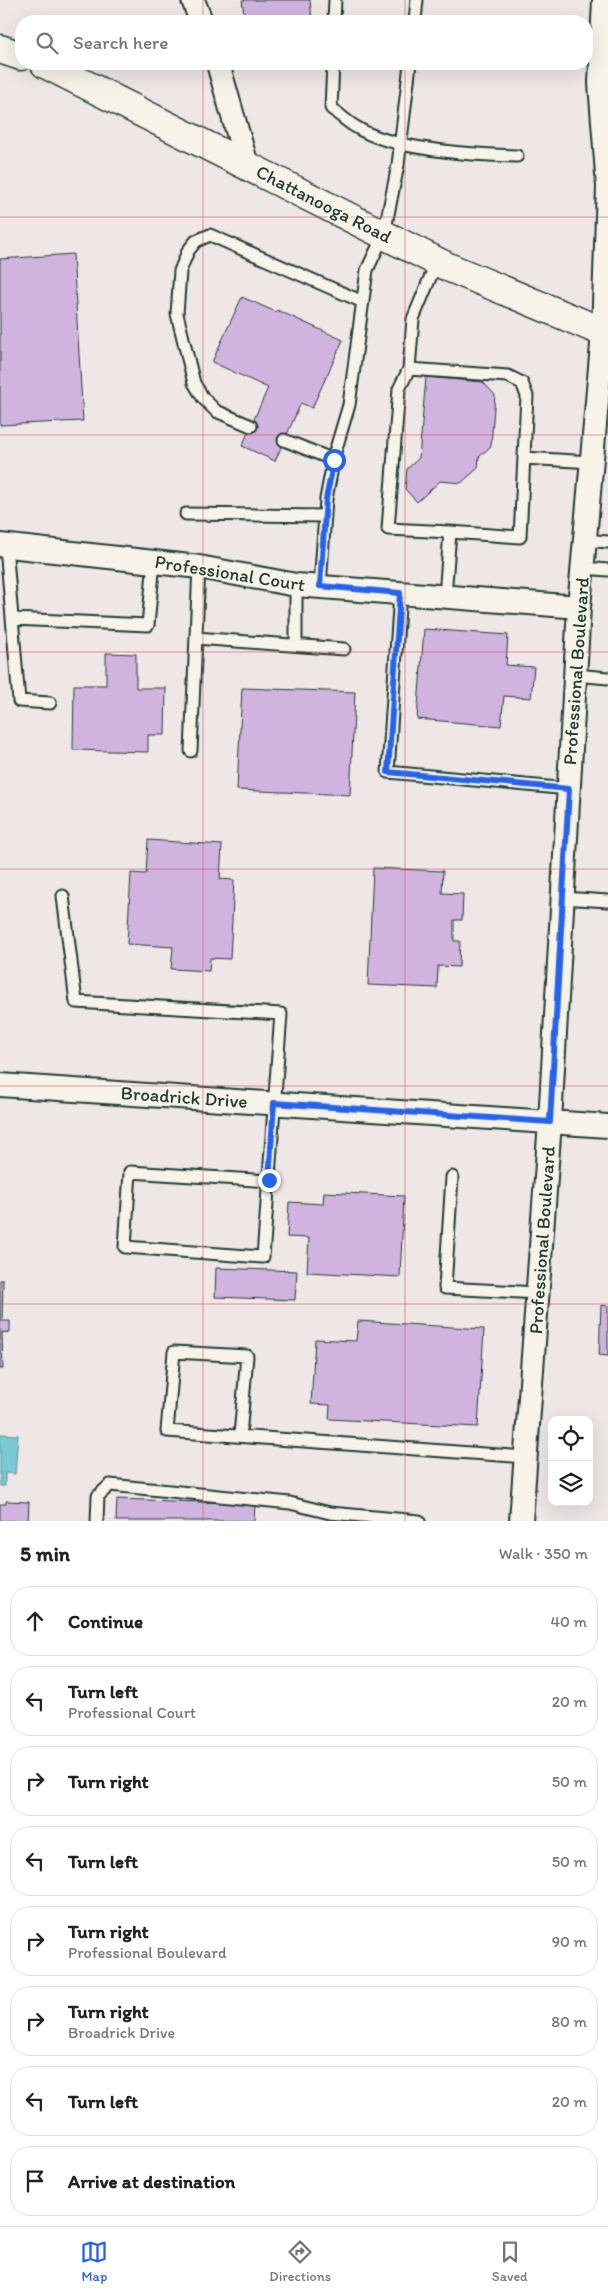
<!DOCTYPE html>
<html lang="en">
<head>
<meta charset="utf-8">
<style>
	:root { --surface:#fff; --page:#f6f6f6; --text:#222; --muted:#767676; --line:#e0e0e0; --accent:#2563eb }
	body { margin:0; font-family:Itim,sans-serif; background:var(--page); color:var(--text) }
	.controls { position:absolute; right:15px; bottom:15px; display:grid; overflow:hidden; border-radius:10px; box-shadow:0 5px 20px #0002 }
	.controls button { width:45px; height:45px; display:grid; place-items:center; padding:0; border:0; border-bottom:1px solid var(--line); background:var(--surface); color:var(--text); font:25px sans-serif }
	.stop { position:absolute; width:15px; height:15px; margin:-11px; border:4px solid #2563eb; border-radius:50%; background:#fff }
	.stop.end { background:#2563eb; border-color:#fff; box-shadow:0 1px 5px #0008 }
	.list { margin:0; padding:0; list-style:none }
	h2 { display:flex; justify-content:space-between; align-items:center; height:65px; margin:0; padding:0 20px; font-size:21px }
	h2 small { font-size:16px; font-weight:400; color:var(--muted) }
	.list li { display:grid; grid-template-columns:32px 1fr auto; gap:15px; align-items:center; box-sizing:border-box; height:70px; margin:0 10px 10px; padding:0 10px; border:1px solid var(--line); border-radius:20px }
	.list b { display:block; font-size:19px; white-space:nowrap }
	.list p { margin:0; font-size:16px; white-space:nowrap; color:var(--muted) }
	.list em { font-size:16px; font-style:normal; color:var(--muted) }
	.icon { flex:none; width:28px; height:28px; fill:none; stroke:currentColor; stroke-width:2; stroke-linecap:round; stroke-linejoin:round }
	.map { position:relative; flex:none; width:608px; height:1521px; overflow:hidden }
	.search { position:absolute; background:var(--surface); box-shadow:0 5px 20px #0002; left:15px; right:15px; top:15px; height:55px; display:flex; align-items:center; gap:12px; box-sizing:border-box; padding:0 18px; border-radius:20px; color:var(--muted); font-size:19px }
	.sheet { height:705px; background:var(--surface) }
	nav { display:flex; justify-content:space-around; align-items:center; box-sizing:border-box; height:70px; border-top:1px solid var(--line); background:var(--surface); font-size:14px; color:var(--muted) }
	nav a { display:grid; justify-items:center; gap:2px }
	nav .on { color:var(--accent) }
	.map>svg:first-child { display:block }
</style>
</head>
<body>
<div class="map">
<svg width="608" height="1521" viewBox="0 0 608 1521">
	<rect width="100%" height="100%" fill="#efe6e6"/>
	<filter id="ink" filterUnits="userSpaceOnUse"><feTurbulence type="fractalNoise" baseFrequency=".02" numOctaves="2"/><feDisplacementMap in="SourceGraphic" scale="10" xChannelSelector="R" yChannelSelector="G"/><feConvolveMatrix kernelMatrix="1 2 1 2 8 2 1 2 1" color-interpolation-filters="sRGB"/></filter>
	<g filter="url(#ink)">
		<!-- water -->
		<path fill="#7acad4" stroke="#569294" d="M0 1434 18 1435 15 1474 5 1473V1486H0Z"/>
		<!-- building -->
		<path fill="#d1b3e0" stroke="#1f3d34" d="M242 0H310L312 21H245Z
			M73 254 83 421 0 425V259Z
			M242 297 276 312 277 310 343 340 312 408 301 403 275 461 242 446 268 388 212 362Z
			M426 377 483 382 495 395 491 446 479 457 478 468 461 483 440 481 417 502 405 489 407 469 419 458Z
			M424 629 508 635 506 665 534 667 531 698 504 696 501 726 417 719Z
			M106 653 136 654V688H166L165 735H148V752L73 750 74 685H106Z
			M242 688 355 692 350 795 237 790Z
			M148 840 222 845 220 879 234 880 230 959 210 958 209 971 171 969 173 947 127 944 131 873 146 874Z
			M373 868 443 871 442 893 463 894 462 920H454V941H460L459 967 438 966 437 988 368 985Z
			M324 1192 404 1196 400 1277 307 1272 309 1238 287 1237 289 1202 323 1204Z
			M216 1268 297 1271 295 1300 215 1297Z
			M0 1280H3L2 1321H10V1333L2 1332 3 1369H0Z
			M601 1305 608 1306V1356L599 1355Z
			M358 1321 484 1329 478 1427 329 1419 330 1405 311 1404 315 1339 356 1341Z
			M117 1499 255 1504 254 1521H116Z
			M6 1501 29 1502 28 1521H0V1504H6Z"/>
		<g fill="none" stroke-linecap="round" stroke-linejoin="round">
			<!-- lane casing -->
			<g stroke="#1f3d34" stroke-width="15">
				<path id="lane" d="M334 21 335 0
					M415 21 417 0
					M333 64 331 108C339 114 347 122 356 127 391 150 474 155 517 156
					M437 261 413 319 409 369 508 376 522 383 527 396 520 537 450 532 445 596
					M409 369 399 389 388 529 450 532
					M251 426 216 411 203 398 194 383 177 314 180 271 188 251 196 241 210 235 363 302
					M284 440 334 460
					M524 458 592 462
					M186 514 325 516
					M585 540 608 542
					M6 546 19 701 50 703
					M583 568 608 570
					M320 587 326 499 335 452 349 405 367 270 384 234 398 165 410 64
					M400 593 388 772 569 789
					M12 619 148 625 154 562
					M196 638 344 649
					M296 645V585
					M575 675 608 678
					M191 751 199 567
					M63 896 76 1002 281 1014C275 1095 269 1176 263 1257L125 1247 130 1172 269 1181
					M563 898 608 901
					M452 1177 445 1288 537 1293
					M240 1436 247 1356 174 1352 167 1431 526 1457
					M97 1521 98 1496 110 1485 290 1503 330 1513 419 1521"/>
			</g>
			<!-- street casing -->
			<g stroke="#1f3d34" stroke-width="26">
				<path id="street" d="M193 0 201 21
					M218 64 247 165
					M0 545 199 567 296 585 579 607
					M0 1085 608 1126
					M521 1521 550 1122 579 607 603 333 608 187 600 83 604 0"/>
			</g>
			<!-- secondary casing -->
			<g stroke="#1f3d34" stroke-width="31">
				<path id="secondary" d="M0 49 21 56
					M45 64 448 267 608 334"/>
			</g>
			<!-- lane -->
			<use href="#lane" stroke="#f7f3e8" stroke-width="11"/>
			<!-- street -->
			<use href="#street" stroke="#f7f3e8" stroke-width="22"/>
			<!-- secondary -->
			<use href="#secondary" stroke="#f7f3e8" stroke-width="28"/>
		</g>
	</g>
	<g fill="none" stroke-linecap="round" stroke-linejoin="round" filter="url(#ink)">
		<!-- route -->
		<path stroke="#2563eb" stroke-width="6" d="M269 1180 274 1103 550 1122 569 789 388 772 400 593 320 586 326 499 334 460"/>
	</g>
	<!-- grid -->
	<path fill="none" stroke="#d1495b" stroke-width="1" stroke-opacity="0.55" d="M203 0V21M405 0V21M203 64V1521M405 64V1521M0 217H608M0 435H608M0 652H608M0 869H608M0 1086H608M0 1304H608"/>
	<g text-anchor="middle" dominant-baseline="central" stroke-width="4" stroke-linejoin="round" paint-order="stroke">
		<!-- street labels -->
		<g font-size="19" fill="#1f3d34" stroke="#f7f3e8">
			<text transform="translate(324 204) rotate(27)">Chattanooga Road</text>
			<text transform="translate(230 573) rotate(9)">Professional Court</text>
			<text transform="translate(576 671) rotate(-86)">Professional Boulevard</text>
			<text transform="translate(184 1097) rotate(4)">Broadrick Drive</text>
			<text transform="translate(542 1240) rotate(-86)">Professional Boulevard</text>
		</g>
	</g>
</svg>
<div class="controls">
<button><svg class="icon" aria-label="locate" viewBox="0 0 24 24"><circle cx="12" cy="12" r="6"/><path d="M12 2v4M12 18v4M2 12h4M18 12h4"/></svg></button>
<button><svg class="icon" aria-label="layers" viewBox="0 0 24 24"><path d="M12 4l9 5-9 5-9-5zM3 14l9 5 9-5"/></svg></button>
</div>
<div class="stop" style="left:334px;top:460px"></div>
<div class="stop end" style="left:269px;top:1180px"></div>
<div class="search"><svg class="icon" aria-label="search" viewBox="0 0 24 24"><circle cx="10" cy="10" r="6"/><path d="M15 15l6 6"/></svg>Search here</div>
</div>
<section class="sheet">
<h2>5 min<small>Walk · 350 m</small></h2>
<ul class="list">
<li><svg class="icon" aria-label="ahead" viewBox="0 0 24 24"><path d="M12 20V5M6 11l6-6 6 6"/></svg><div><b>Continue</b></div><em>40 m</em></li>
<li><svg class="icon" aria-label="left" viewBox="0 0 24 24"><path d="M17 20v-9H6M10 6l-5 5 5 5"/></svg><div><b>Turn left</b><p>Professional Court</p></div><em>20 m</em></li>
<li><svg class="icon" aria-label="right" viewBox="0 0 24 24"><path d="M7 20v-9h11M14 6l5 5-5 5"/></svg><div><b>Turn right</b></div><em>50 m</em></li>
<li><svg class="icon" aria-label="left" viewBox="0 0 24 24"><path d="M17 20v-9H6M10 6l-5 5 5 5"/></svg><div><b>Turn left</b></div><em>50 m</em></li>
<li><svg class="icon" aria-label="right" viewBox="0 0 24 24"><path d="M7 20v-9h11M14 6l5 5-5 5"/></svg><div><b>Turn right</b><p>Professional Boulevard</p></div><em>90 m</em></li>
<li><svg class="icon" aria-label="right" viewBox="0 0 24 24"><path d="M7 20v-9h11M14 6l5 5-5 5"/></svg><div><b>Turn right</b><p>Broadrick Drive</p></div><em>80 m</em></li>
<li><svg class="icon" aria-label="left" viewBox="0 0 24 24"><path d="M17 20v-9H6M10 6l-5 5 5 5"/></svg><div><b>Turn left</b></div><em>20 m</em></li>
<li><svg class="icon" aria-label="arrive" viewBox="0 0 24 24"><path d="M6 21V4h12l-3 4 3 4H6"/></svg><div><b>Arrive at destination</b></div></li>
</ul>
</section>
<nav>
<a class="on"><svg class="icon" aria-label="map" viewBox="0 0 24 24"><path d="M3 6l6-2 6 2 6-2v14l-6 2-6-2-6 2zM9 4v14M15 6v14"/></svg>Map</a>
<a><svg class="icon" aria-label="directions" viewBox="0 0 24 24"><path d="M12 3l9 9-9 9-9-9zM9 14v-3h6M13 9l2 2-2 2"/></svg>Directions</a>
<a><svg class="icon" aria-label="saved" viewBox="0 0 24 24"><path d="M7 4h10v16l-5-4-5 4z"/></svg>Saved</a>
</nav>
</body>
</html>
